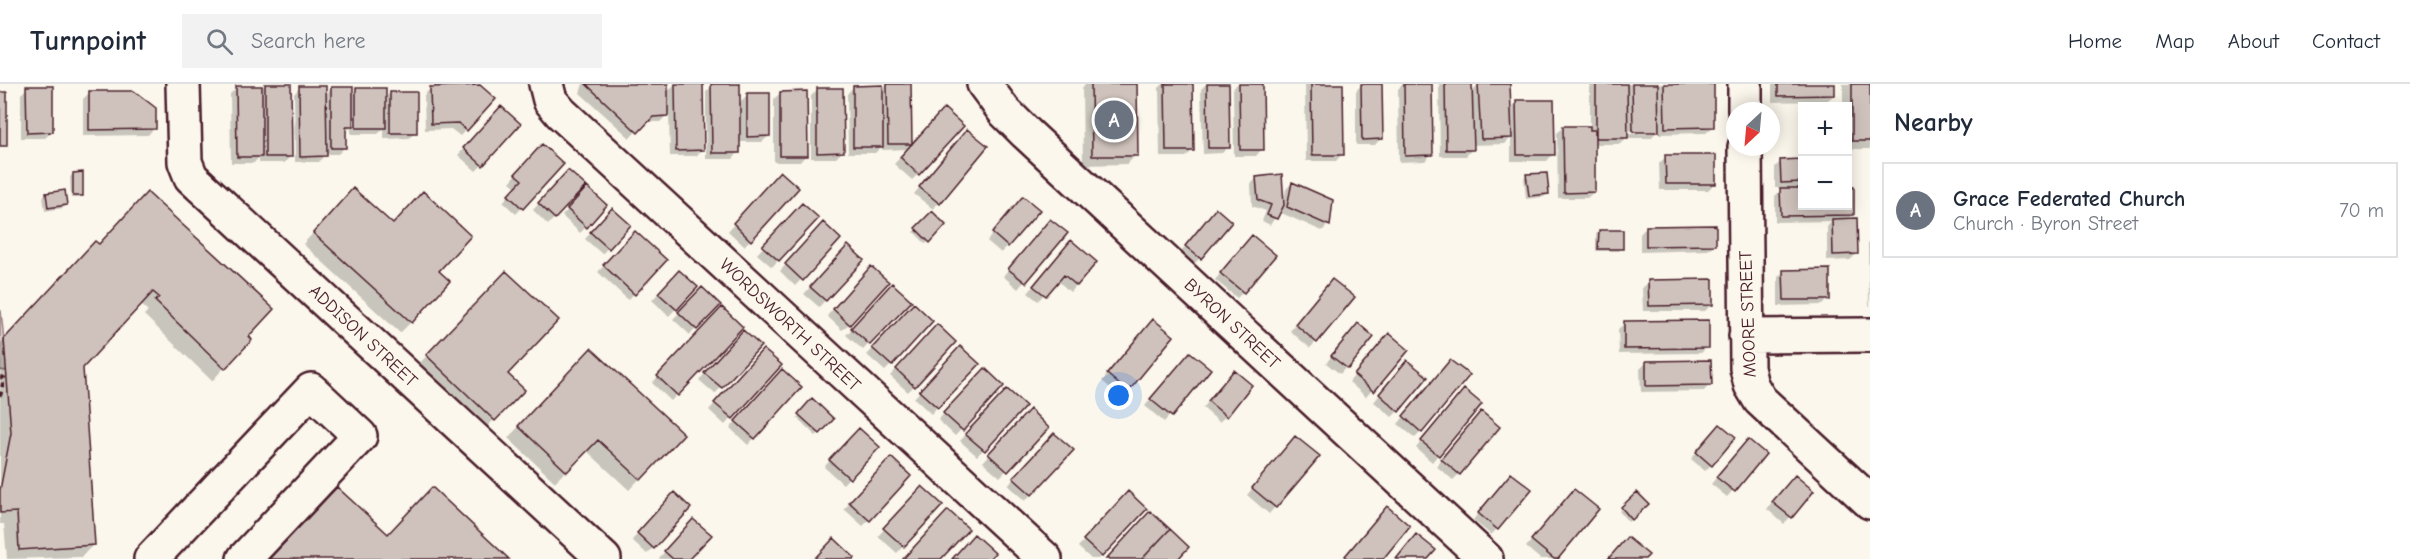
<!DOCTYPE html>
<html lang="en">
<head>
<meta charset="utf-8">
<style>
	:root { --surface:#fff; --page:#f2f2f3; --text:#1f2937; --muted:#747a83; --line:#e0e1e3; --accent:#d93025 }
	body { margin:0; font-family:"Comic Neue",sans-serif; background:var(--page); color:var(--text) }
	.controls { position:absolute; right:18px; top:18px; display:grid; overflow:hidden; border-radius:0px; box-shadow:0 3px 15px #0003 }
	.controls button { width:54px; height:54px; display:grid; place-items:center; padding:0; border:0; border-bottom:2px solid var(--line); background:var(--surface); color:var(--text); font:30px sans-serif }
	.compass { position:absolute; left:1726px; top:18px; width:54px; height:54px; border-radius:50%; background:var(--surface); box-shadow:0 3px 15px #0003; rotate:206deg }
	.you { position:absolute; left:1119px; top:312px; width:21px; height:21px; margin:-15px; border:4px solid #fff; border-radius:50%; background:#1a73e8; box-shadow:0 0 0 9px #1a73e833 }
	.badge { display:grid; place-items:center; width:39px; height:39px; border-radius:50%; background:var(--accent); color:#fff; font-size:20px; font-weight:700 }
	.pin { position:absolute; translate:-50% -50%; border:3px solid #fff; box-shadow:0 2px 6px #0006 }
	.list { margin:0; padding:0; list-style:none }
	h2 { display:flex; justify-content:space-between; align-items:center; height:78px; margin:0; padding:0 24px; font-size:26px }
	h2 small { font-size:20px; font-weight:400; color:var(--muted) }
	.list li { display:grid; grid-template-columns:39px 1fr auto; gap:18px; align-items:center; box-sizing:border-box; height:96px; margin:0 12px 12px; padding:0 12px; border:2px solid var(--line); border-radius:0px }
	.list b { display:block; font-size:22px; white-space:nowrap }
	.list p { margin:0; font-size:20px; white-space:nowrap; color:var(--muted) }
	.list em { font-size:20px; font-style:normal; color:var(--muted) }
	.icon { flex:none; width:33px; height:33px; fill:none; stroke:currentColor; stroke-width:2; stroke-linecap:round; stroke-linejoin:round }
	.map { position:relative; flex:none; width:1870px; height:475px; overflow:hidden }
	header { display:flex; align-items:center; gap:36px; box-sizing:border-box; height:84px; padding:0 30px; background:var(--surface); border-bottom:2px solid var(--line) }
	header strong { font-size:28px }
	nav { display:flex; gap:33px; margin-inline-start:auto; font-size:21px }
	.search { width:420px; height:54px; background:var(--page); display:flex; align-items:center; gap:15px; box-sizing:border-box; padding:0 21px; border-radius:0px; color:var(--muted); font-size:22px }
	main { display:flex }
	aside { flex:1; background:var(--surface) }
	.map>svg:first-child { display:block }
</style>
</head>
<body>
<header>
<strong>Turnpoint</strong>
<div class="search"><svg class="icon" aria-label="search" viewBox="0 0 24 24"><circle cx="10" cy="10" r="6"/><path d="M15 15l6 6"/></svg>Search here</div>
<nav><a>Home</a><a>Map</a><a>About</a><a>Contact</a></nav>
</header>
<main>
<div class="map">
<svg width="1870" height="475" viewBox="0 0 1870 475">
	<rect width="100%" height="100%" fill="#fbf7ec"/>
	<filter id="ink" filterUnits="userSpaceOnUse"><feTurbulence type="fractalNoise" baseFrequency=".0167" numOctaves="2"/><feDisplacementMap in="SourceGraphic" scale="12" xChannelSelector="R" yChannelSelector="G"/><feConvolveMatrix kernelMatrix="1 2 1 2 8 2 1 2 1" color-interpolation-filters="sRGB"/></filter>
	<g filter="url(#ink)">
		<!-- green -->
		<path fill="#e2d7d0" stroke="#967b7e" stroke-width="1.5" d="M0 227H1L7 287 0 286Z"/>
		<!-- shadow -->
		<path fill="#0003" fill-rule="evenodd" d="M265 0 291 72 284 79H259V73L254 79H231L230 10 237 4 262 3Z
			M583 0H667V8L675 0H702V66L696 72H670L669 29 660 38H645L630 54 580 9Z
			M888 0H909L911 62 918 90 912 96 894 80 908 65 882 66V62L875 69H848L847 10 853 3 881 6Z
			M1086 0H1135L1136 71 1127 80 1083 81 1082 4Z
			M1163 0H1192L1193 66 1186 73H1160L1159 4Z
			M1206 0H1228V63L1222 69 1203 70 1201 5Z
			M1237 0H1261L1262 65 1256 72H1234L1233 5Z
			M1305 0H1341L1342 70 1336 77H1306Z
			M1362 0 1381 54 1375 61H1356V7Z
			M1403 0H1430L1431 71 1425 77 1399 78 1398 5Z
			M1439 0H1471V8L1479 0H1508L1510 26 1517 18 1553 70 1547 77H1511V54L1505 60 1472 61V65L1466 72H1440Z
			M1590 0H1712L1713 43 1706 49 1659 50V45L1651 54H1626L1621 60H1593L1594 108 1587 114H1558L1557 49 1564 43H1590ZM1653 46V49L1625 50V47Z
			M1772 0H1834V11L1827 17 1772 18Z
			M1843 0H1870V65H1848V22H1843Z
			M712 2 738 20 747 11 769 52 762 58H739V68L733 75H706V8Z
			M300 3 325 11 332 4 351 10 357 5 384 15 390 9 416 48 409 54 384 55V45L378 50H351V43L345 49 344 64 338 70H325L319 78H295L294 10Z
			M27 4 52 48 45 54H21V10Z
			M431 4 494 15 460 52 451 45 425 46 424 11Z
			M817 6 843 67 836 74H811V12Z
			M90 8 154 44 148 51 83 52V15Z
			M780 9 806 71 800 78H774V15Z
			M495 31 482 81 476 87 458 71Z
			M961 54 986 63 933 125 914 110Z
			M536 68 562 80 516 130 503 118 516 103 510 98Z
			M1666 73 1715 99 1708 106H1660L1659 79Z
			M1781 77H1802V122H1848V105H1853V131L1847 136 1857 170 1850 176 1827 177V143L1832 137 1775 138V112L1783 104H1775V83Z
			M73 90 82 111 79 114H71L70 93Z
			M1527 91 1547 110 1544 113 1526 115 1524 94Z
			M562 94 584 102 548 141 533 126Z
			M1257 94 1283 117 1286 105 1292 99 1328 141 1322 147 1279 128 1270 141 1262 137 1266 127 1252 122 1251 100Z
			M774 95 750 156 744 162 728 147Z
			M46 110 66 121 63 124 45 127 43 113Z
			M581 111 586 143 580 149 562 132Z
			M343 117 411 238 400 249 303 160Z
			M1017 120 1007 162 1001 169 987 157Z
			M796 127 817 134 772 183 757 170Z
			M932 129 944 141 926 160 914 148Z
			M606 132 628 141 602 170 585 155Z
			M1210 133 1200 174 1194 180 1180 169Z
			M1044 143 1066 149 1018 205 1003 192Z
			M1646 143 1715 160 1708 166 1640 168V150Z
			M817 146 839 155 795 202 780 187Z
			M1599 147 1621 164 1618 167H1596V150Z
			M635 149 665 177 628 216 598 188Z
			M1870 157V222H1869L1868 159Z
			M1245 159 1243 208 1237 214 1215 196Z
			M1065 165 1076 201 1070 208 1057 196 1038 217 1028 209Z
			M841 169 862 176 819 223 804 210Z
			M82 172 246 252 224 284 212 297 144 231 148 227 140 220 81 283 94 460 81 473 7 475 4 440H0V260Z
			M1784 187 1828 215 1822 221 1778 222V193Z
			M865 190 849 240 842 246 827 232Z
			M673 194 696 203 669 232 652 216Z
			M1649 198 1712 220 1705 227H1643L1642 204Z
			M496 199 506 290 523 306 483 347 416 283Z
			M1326 203 1316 258 1310 264 1290 247Z
			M702 206 719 221 690 251 673 235Z
			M886 207 909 217 863 266 846 251Z
			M914 221 891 281 885 287 867 271Z
			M722 225 741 243 671 317 652 299Z
			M1153 237 1127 307 1121 313 1102 297Z
			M1625 239 1707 263 1701 269 1619 270 1618 245Z
			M937 242 954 258 908 308 890 292Z
			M1352 248 1372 253 1340 290 1326 279Z
			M737 255 758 262 715 310 699 296Z
			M1383 257 1407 266 1366 313 1349 298Z
			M954 270 937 323 931 330 914 314Z
			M757 273 779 282 725 341 709 326Z
			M1184 276 1209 286 1164 338 1145 322Z
			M581 277 682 350 629 406 586 366 555 398 508 354Z
			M1647 278 1710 300 1704 307 1641 308 1640 285Z
			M1401 284 1398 327 1392 333 1374 318Z
			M1444 284 1421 348 1415 354 1398 340Z
			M979 292 1002 302 955 352 938 336Z
			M776 293 800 304 748 361 730 344Z
			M1228 294 1226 332 1219 338 1203 324Z
			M1001 313 1024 323 977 372 960 357Z
			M1458 313 1480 320 1432 378 1416 364Z
			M812 316 832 335 816 352 797 334Z
			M1023 334 1047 344 1000 393 983 378Z
			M1475 335 1459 390 1453 396 1436 382Z
			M1714 348 1711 381 1705 387 1691 375Z
			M853 352 878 363 843 400 824 383Z
			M1048 357 1072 367 1025 417 1008 401Z
			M1289 360 1318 372 1269 430 1247 411Z
			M1742 363 1764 371 1727 413 1711 400Z
			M891 375 869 436 863 442 844 425Z
			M1505 397 1497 445 1491 451 1473 436Z
			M1789 399 1812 408 1784 440 1767 425Z
			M916 410 941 421 897 469 878 452Z
			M1637 410 1647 420 1628 438 1619 427Z
			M1568 413 1556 475H1540L1526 463Z
			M1122 415 1145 425 1098 475H1091L1078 463Z
			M668 417 653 464 647 470 632 456Z
			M687 443V475H660L659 474Z"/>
		<!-- building -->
		<path fill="#cfc2bc" stroke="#4a1f2b" stroke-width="1.5" d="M265 0H291L292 73H265Z
			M586 0H668V32L653 33 638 49Z
			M675 0H703L704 66 676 67Z
			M711 0H740V69H712Z
			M887 0H911L912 60H888Z
			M1091 0H1137L1138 72H1092Z
			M1165 0H1193L1194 67H1166Z
			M1207 0H1229L1230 64H1208Z
			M1239 0H1263L1264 66H1240Z
			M1311 0H1343L1344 71H1312Z
			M1361 0H1382L1383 55 1362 56Z
			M1404 0H1432L1433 71 1405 72Z
			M1445 0H1472L1474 66H1446Z
			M1478 0H1510L1512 54 1481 55Z
			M1596 0H1627L1628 54H1596Z
			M1632 0H1658L1659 48H1633Z
			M1664 0H1714V43L1665 44Z
			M1778 0H1835V11L1778 12Z
			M1852 0H1870V57H1852Z
			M480 1 496 15 467 47 458 39 431 40 430 3Z
			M883 1V63H853V2Z
			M26 2H53V48L27 49Z
			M236 2H262V73H237Z
			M299 2H326L327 72 300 73Z
			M331 3H353V43H346V64H331Z
			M356 4H386V44H356Z
			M817 4H843L844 68 817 69Z
			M89 7H134L156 24V45L89 46Z
			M807 7 808 72H780V8Z
			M0 8H7V62H0Z
			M390 8H417V49H390Z
			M747 9H770V52L747 53Z
			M1516 16H1554L1555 71H1517Z
			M501 22 521 40 483 82 463 64Z
			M944 24 964 42 919 91 900 73Z
			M1563 42H1590V46H1595V108L1564 109Z
			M967 45 988 62 940 120 919 103Z
			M542 60 564 80 523 125 508 111 522 96 515 90Z
			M1665 71H1716V100H1666Z
			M1802 75V98L1781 99 1780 76Z
			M568 86 586 102 555 135 538 119Z
			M780 87 799 104 751 157 733 139Z
			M83 88V112H73V89Z
			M1547 89 1549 110 1529 112 1526 90Z
			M1282 90 1284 121 1277 135 1267 131 1271 121 1258 116 1256 93Z
			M1292 98 1333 116 1330 142 1287 123Z
			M587 103 607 121 587 144 567 125Z
			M1848 103H1854V131L1781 132 1780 104H1802V122H1848Z
			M353 104 393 140 423 107 471 152 439 187 450 197 412 239 313 149Z
			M65 106 67 121 48 124 46 109Z
			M147 108 274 225 249 252 252 256 225 285 155 217 159 213 153 208 83 284 95 461 19 466 17 428 0 429V406L11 349 4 255 95 157 99 160Z
			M1023 112 1040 126 1008 163 992 149Z
			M802 119 819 134 779 177 762 162Z
			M612 124 631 141 609 165 590 148Z
			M1216 124 1232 138 1201 175 1185 162Z
			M932 127 946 141 930 159 915 144Z
			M1857 134 1858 170 1833 171 1832 135Z
			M1050 135 1068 149 1026 199 1008 185Z
			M823 138 841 155 803 197 785 180Z
			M1716 141V161L1646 162V142Z
			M1599 146H1623V165H1598Z
			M635 147 667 176 635 211 603 181Z
			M1252 151 1276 171 1244 209 1220 189Z
			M1071 156 1097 178 1077 202 1064 191 1046 212 1033 202Z
			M848 161 864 176 826 217 810 203Z
			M871 182 889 198 850 241 833 225Z
			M1830 185V216H1784L1783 186Z
			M679 186 698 203 677 226 658 209Z
			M506 187 559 236 508 290 525 306 495 337 426 271Z
			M1332 195 1355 213 1317 259 1295 240Z
			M1713 195V221L1649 222 1648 196Z
			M892 199 912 217 870 261 851 244Z
			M702 203 721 221 697 246 678 228Z
			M914 219 933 237 892 282 872 264Z
			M722 223 743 243 678 312 657 292Z
			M1153 235 1174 252 1128 308 1107 290Z
			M1709 236V264L1624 265V237Z
			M1358 239 1374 253 1348 285 1331 272Z
			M937 240 956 258 915 303 896 285Z
			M743 246 761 262 722 304 704 289Z
			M1389 249 1409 266 1374 308 1354 291Z
			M960 262 980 280 938 324 919 307Z
			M591 264 684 350 641 396 598 356 567 388 518 342Z
			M763 265 782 281 733 335 714 319Z
			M1190 268 1211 285 1172 333 1150 315Z
			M1407 276 1428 293 1399 328 1379 310Z
			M1450 276 1470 291 1422 349 1403 332Z
			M1711 276 1712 301 1646 302V277Z
			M985 284 1004 302 963 347 943 329Z
			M782 285 802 303 755 355 735 337Z
			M1234 286 1252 301 1227 333 1208 317Z
			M1007 305 1026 322 985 367 965 350Z
			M1464 305 1482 320 1439 372 1421 357Z
			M812 314 834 335 820 350 798 330Z
			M1030 325 1049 344 1008 388 988 370Z
			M1481 327 1500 343 1460 391 1441 375Z
			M1720 340 1736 353 1712 382 1696 368Z
			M859 344 880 363 850 395 829 376Z
			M1054 349 1074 366 1032 411 1013 394Z
			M1295 352 1320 372 1276 424 1252 404Z
			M1748 355 1766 370 1735 408 1716 393Z
			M891 373 911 392 870 437 849 418Z
			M1511 389 1532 405 1498 446 1478 429Z
			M1795 391 1814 407 1792 434 1772 418Z
			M922 402 943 421 904 463 883 444Z
			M337 403 388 450 432 403 509 475H269Z
			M1574 405 1599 425 1558 475H1554L1531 456Z
			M1128 407 1147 425 1102 473 1083 456Z
			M674 408 691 424 654 465 637 449Z
			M1637 408 1649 420 1632 436 1621 423Z
			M1387 422 1410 442 1383 475H1349L1345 472Z
			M948 426 969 445 941 475H903Z
			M1150 427 1170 445 1142 475H1106Z
			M693 435 712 451 689 475H673L664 467Z
			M1170 445 1189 463 1178 475H1142Z
			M974 450 995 469 989 475H952Z
			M1416 450 1436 466 1428 475H1396Z
			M1627 453 1649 471 1645 475H1608Z
			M834 454 855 474 854 475H814Z"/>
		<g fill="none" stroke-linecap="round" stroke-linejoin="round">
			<!-- minor casing -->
			<g stroke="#4a1f2b" stroke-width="38">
				<path id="minor" d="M183 0 185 78 191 93 604 475
					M546 0 550 16 561 29 1045 475
					M984 0 1004 27 1026 49 1486 475
					M1745 0V27
					M1745 63 1747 284 1751 301 1760 316 1870 418
					M1746 252 1870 251
					M151 475 311 306 360 352 244 475"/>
			</g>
			<!-- path -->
			<path stroke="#4a1f2b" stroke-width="4" stroke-dasharray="4.5 4.5" stroke-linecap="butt" d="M0 293 4 294 0 313"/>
			<!-- minor -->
			<use href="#minor" stroke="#fbf7ec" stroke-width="33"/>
		</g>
	</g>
	<g text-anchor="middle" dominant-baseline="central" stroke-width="6" stroke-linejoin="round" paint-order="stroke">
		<!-- street labels -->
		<g font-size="18" fill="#4a1f2b" stroke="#fbf7ec">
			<text transform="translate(1748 230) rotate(-92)">MOORE STREET</text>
			<text transform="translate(1232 240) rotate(43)">BYRON STREET</text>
			<text transform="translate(790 241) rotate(43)">WORDSWORTH STREET</text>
			<text transform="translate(363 252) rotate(43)">ADDISON STREET</text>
		</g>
	</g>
</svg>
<div class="controls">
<button>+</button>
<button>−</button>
</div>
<svg class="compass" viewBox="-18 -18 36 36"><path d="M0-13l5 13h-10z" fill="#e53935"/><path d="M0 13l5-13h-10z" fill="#747a83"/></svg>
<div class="you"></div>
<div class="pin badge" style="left:1114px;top:36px;background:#6b7280">A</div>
</div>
<aside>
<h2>Nearby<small></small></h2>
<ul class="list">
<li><span class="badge" style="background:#6b7280">A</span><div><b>Grace Federated Church</b><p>Church · Byron Street</p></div><em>70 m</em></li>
</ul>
</aside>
</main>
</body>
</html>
